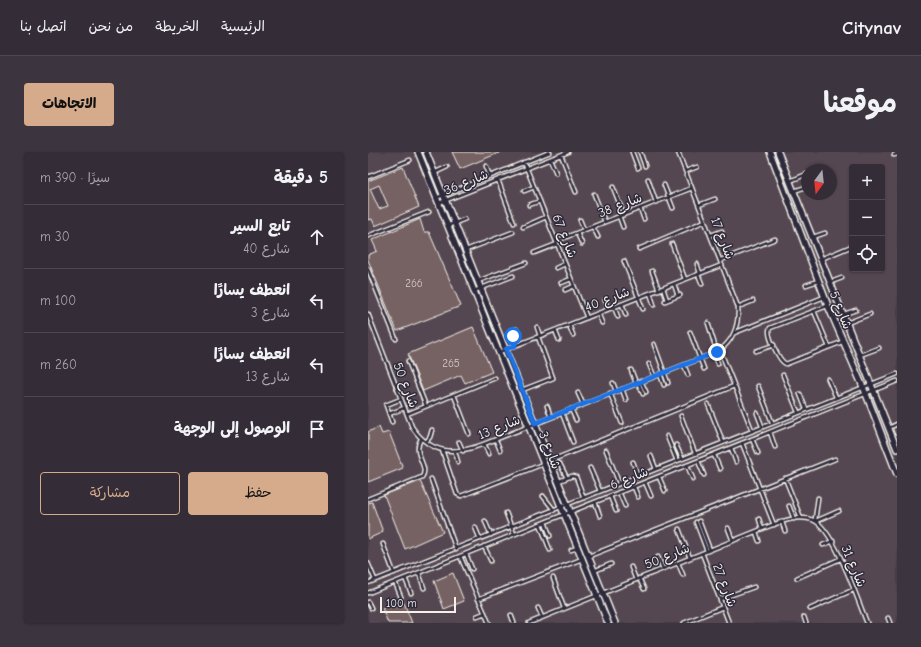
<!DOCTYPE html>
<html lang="ar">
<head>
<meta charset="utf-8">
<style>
	:root { --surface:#342c37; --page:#3c343f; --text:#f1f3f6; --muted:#a9a7ad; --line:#4e4852; --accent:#d6ab8b }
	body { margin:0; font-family:"Comic Neue","Playpen Sans Arabic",sans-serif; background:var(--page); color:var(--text); direction:rtl }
	.controls { position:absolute; right:12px; top:12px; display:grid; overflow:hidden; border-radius:4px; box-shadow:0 1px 3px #0004 }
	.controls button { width:36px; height:36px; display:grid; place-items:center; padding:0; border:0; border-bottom:1px solid var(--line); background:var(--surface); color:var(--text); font:20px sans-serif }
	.compass { position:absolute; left:433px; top:12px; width:36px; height:36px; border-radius:50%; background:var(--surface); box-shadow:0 1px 3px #0004; rotate:195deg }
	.scale { position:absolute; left:12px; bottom:10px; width:76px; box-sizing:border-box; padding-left:4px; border:2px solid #f4f1e8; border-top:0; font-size:11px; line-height:14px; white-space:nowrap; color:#f4f1e8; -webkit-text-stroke:3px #2f2a3d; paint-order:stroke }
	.stop { position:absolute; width:12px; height:12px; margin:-9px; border:3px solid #1a73e8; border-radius:50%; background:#fff }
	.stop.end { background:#1a73e8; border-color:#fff; box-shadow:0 1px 4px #0008 }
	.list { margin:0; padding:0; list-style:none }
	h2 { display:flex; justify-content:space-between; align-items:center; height:52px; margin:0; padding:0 16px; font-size:17px }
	h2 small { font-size:13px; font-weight:400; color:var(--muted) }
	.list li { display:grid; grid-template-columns:26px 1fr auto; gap:12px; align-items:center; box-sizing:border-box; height:64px; padding:0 16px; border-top:1px solid var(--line) }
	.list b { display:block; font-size:15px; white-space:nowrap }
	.list p { margin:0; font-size:13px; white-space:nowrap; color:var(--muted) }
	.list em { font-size:13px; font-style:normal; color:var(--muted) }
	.actions { display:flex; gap:8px; padding:12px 16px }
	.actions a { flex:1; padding:9px 0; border:1px solid var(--accent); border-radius:4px; text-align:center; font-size:14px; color:var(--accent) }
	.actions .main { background:var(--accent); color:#111 }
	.icon { flex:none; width:22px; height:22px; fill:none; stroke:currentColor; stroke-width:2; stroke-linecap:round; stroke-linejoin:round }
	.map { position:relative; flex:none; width:529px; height:471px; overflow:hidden; direction:ltr; border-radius:4px }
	header { display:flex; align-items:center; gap:24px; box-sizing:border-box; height:56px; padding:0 20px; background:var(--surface); border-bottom:1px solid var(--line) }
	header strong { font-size:19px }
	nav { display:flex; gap:22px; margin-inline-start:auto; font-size:14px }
	.intro { display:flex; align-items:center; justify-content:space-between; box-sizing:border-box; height:96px; padding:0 24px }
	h1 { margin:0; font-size:28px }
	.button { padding:10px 18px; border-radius:4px; background:var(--accent); color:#111; font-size:14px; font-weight:700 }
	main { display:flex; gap:24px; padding:0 24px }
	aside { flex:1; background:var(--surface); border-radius:4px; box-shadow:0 1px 3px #0004 }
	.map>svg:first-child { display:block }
</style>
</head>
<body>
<header>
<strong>Citynav</strong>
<nav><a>الرئيسية</a><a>الخريطة</a><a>من نحن</a><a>اتصل بنا</a></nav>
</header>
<div class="intro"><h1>موقعنا</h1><a class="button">الاتجاهات</a></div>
<main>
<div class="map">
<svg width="529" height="471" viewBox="0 0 529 471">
	<rect width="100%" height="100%" fill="#453b49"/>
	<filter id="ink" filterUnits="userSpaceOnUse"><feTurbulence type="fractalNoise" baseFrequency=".025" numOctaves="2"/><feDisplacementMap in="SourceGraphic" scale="8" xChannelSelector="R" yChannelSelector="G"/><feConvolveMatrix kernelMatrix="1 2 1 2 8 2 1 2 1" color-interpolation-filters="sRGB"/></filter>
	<g filter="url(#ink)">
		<!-- built -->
		<path fill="#544751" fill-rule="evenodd" d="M0 0H529V471H0ZM484 15H514V117H484ZM439 18H463V42H439Z"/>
		<!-- building -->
		<path fill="#776264" stroke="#f4f1e8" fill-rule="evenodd" d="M84 0H133L92 17Z
			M35 15 51 55 7 74 4 67 0 68V29ZM11 33 20 54 11 57 2 37Z
			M52 67 56 80H61L93 154 29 179 0 108V103L9 99 4 88Z
			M105 175 124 220 97 231 93 223 55 239 40 202Z
			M11 275 14 282 21 280 35 316 0 330V280Z
			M52 329 75 380 37 397 16 343Z
			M4 350 15 380 0 387V351Z
			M85 421 96 449 76 457 66 429Z
			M35 448 44 471H20L14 456Z"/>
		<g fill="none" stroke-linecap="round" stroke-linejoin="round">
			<!-- service casing -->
			<g stroke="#f4f1e8" stroke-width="5.5">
				<path id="service" d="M264 0 270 16
					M272 0 277 14
					M193 3 208 40
					M526 3 529 2
					M182 7 188 21
					M156 10 219 166
					M118 14 122 24
					M318 19 329 15
					M66 21 79 15
					M0 25 42 8
					M280 27 288 50
					M130 28 146 71
					M422 29 439 22
					M296 33 305 56
					M245 35 256 63
					M156 39 166 35
					M426 39 435 36
					M226 42 237 70
					M68 46 182 0
					M71 51 200 0
					M161 53 172 49
					M331 53 347 47
					M272 56 276 67
					M251 64 255 75
					M212 68 216 78
					M79 74 97 67
					M155 75 178 65
					M225 75 230 85
					M209 81 214 92
					M343 83 354 79
					M0 84 61 60
					M445 85 457 81
					M188 89 324 36
					M304 92 317 127
					M271 97 337 69
					M98 98 145 80
					M166 101 189 92
					M453 107 484 94
					M353 108 407 87
					M256 109 275 157
					M329 112 332 121
					M188 116 197 112
					M0 117 28 187
					M284 119 291 138
					M330 122 334 132
					M110 129 158 111
					M463 130 474 126
					M193 131 203 127
					M306 132 310 144
					M438 133 450 129
					M295 136 299 148
					M197 138 206 134
					M106 139 145 124
					M282 141 286 153
					M237 148 240 157
					M297 149 312 143
					M254 152 258 163
					M459 154 402 176C398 182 411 209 418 212L474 190
					M246 155 250 165
					M370 155 385 149
					M446 159 461 195
					M230 161 234 171
					M0 162 44 275C63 303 87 303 116 292L349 200C365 190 371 173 370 155L310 0
					M476 162 488 158
					M340 171 349 200
					M479 171 502 162
					M201 173 205 183
					M169 175 172 184
					M187 178 191 188
					M322 180 336 217
					M366 181 456 145
					M286 192 300 231
					M147 194 145 184 148 177
					M352 198 384 278
					M388 199 406 193
					M131 200 354 113
					M346 201 350 212
					M492 203 511 196
					M40 209 58 254
					M281 212 286 224
					M316 213 320 223
					M263 218 268 231
					M292 222 296 233
					M415 223 430 260
					M460 227 468 245
					M273 229 278 240
					M270 230 275 242
					M245 231 248 239
					M390 234 404 270
					M254 237 258 248
					M154 238 185 226 170 185
					M210 241 215 252
					M242 241 254 271
					M432 242 438 257
					M86 243 101 282
					M340 252 355 290
					M179 254 183 265
					M203 257 208 268
					M194 261 205 290
					M389 261 394 274
					M21 262 36 256
					M39 262 127 226
					M313 264 327 301
					M24 270 18 253 33 247
					M521 276 529 272
					M402 280 407 295
					M299 284 309 309
					M384 287 390 301
					M128 288 132 298
					M58 290 62 285 64 278
					M91 290 95 299
					M374 291 406 373
					M116 292 121 302
					M308 293 314 306
					M363 296 368 310
					M74 298 89 342 93 344 175 312
					M238 298 251 331
					M87 300 90 310
					M346 303 352 317
					M283 304 288 317
					M182 309 366 234
					M330 309 336 323
					M265 310 270 324
					M184 313 189 311 192 312 199 326
					M319 313 325 327
					M222 316 232 339
					M291 325 297 339
					M417 326 433 366
					M63 327 88 397
					M191 329 204 324 208 325 216 346
					M277 330 283 344
					M266 335 270 345
					M251 340 257 354
					M175 344 186 358
					M242 344 248 359
					M0 347 54 325C62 314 43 302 53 287
					M227 350 232 364
					M421 354 426 367
					M138 361 146 382
					M391 367 394 377
					M447 368 450 346
					M117 369 123 383
					M331 369 342 398
					M448 369 471 359
					M177 370 182 384
					M328 370 339 399
					M414 370 417 379
					M172 372 182 398
					M107 375 112 387
					M360 376 365 389
					M311 377 322 406
					M388 380 391 389
					M15 392 26 421
					M455 393 465 389
					M116 394 123 409
					M203 398 209 396
					M334 401 361 471
					M98 402 104 417
					M92 404 121 471
					M221 404 467 307
					M290 405 295 417
					M0 411 7 428
					M310 411 315 423
					M263 415 268 428
					M226 419 243 412
					M51 421 56 436
					M37 426 43 441
					M185 426 196 456
					M271 426 276 437
					M429 426 472 407
					M27 430 33 445
					M0 431 529 222
					M0 441 529 229
					M110 447 214 407
					M352 447 386 435
					M0 450 3 456
					M170 456 174 465
					M442 457 485 438
					M143 463 146 471
					M109 464 117 461
					M436 465 438 471
					M520 466 522 471
					M161 471 394 377C410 371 428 362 445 368 466 376 490 449 499 471
					M316 471 355 455"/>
			</g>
			<!-- minor casing -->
			<g stroke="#f4f1e8" stroke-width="8">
				<path id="minor" d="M50 0 240 471
					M58 0 247 471
					M402 0 460 154 498 242 529 322
					M410 0 529 297"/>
			</g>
			<!-- service -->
			<use href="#service" stroke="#2f2a3d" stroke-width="2.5"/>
			<!-- minor -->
			<use href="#minor" stroke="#2f2a3d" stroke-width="5"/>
		</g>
	</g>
	<g fill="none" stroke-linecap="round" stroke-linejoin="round" filter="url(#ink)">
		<!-- route -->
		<path stroke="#1a73e8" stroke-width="5" d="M145 184 147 194 138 197 167 271 349 200"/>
	</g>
	<g text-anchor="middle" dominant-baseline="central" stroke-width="3" stroke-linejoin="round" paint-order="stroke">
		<!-- number labels -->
		<g font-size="11" fill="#d5cdc7">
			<text x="46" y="131">266</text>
			<text x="83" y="211">265</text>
		</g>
		<!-- street labels -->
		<g font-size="13" fill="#f4f1e8" stroke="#2f2a3d">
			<text transform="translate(98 30) rotate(-22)">شارع 36</text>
			<text transform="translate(252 53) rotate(-21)">شارع 38</text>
			<text transform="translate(197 84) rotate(68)">شارع 67</text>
			<text transform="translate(355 86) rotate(69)">شارع 17</text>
			<text transform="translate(239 147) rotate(-21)">شارع 40</text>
			<text transform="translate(473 158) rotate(68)">شارع 5</text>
			<text transform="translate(38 233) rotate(69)">شارع 50</text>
			<text transform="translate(131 275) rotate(-22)">شارع 13</text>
			<text transform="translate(182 298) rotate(69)">شارع 3</text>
			<text transform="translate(261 326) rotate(-22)">شارع 6</text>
			<text transform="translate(299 404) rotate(-22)">شارع 50</text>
			<text transform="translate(486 414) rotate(67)">شارع 31</text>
			<text transform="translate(357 433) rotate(69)">شارع 27</text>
		</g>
	</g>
</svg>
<div class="controls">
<button>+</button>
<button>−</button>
<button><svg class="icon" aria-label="locate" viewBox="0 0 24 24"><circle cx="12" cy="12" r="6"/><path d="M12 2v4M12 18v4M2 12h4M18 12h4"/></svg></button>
</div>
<svg class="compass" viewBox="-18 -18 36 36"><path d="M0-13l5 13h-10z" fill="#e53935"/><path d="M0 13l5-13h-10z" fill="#a9a7ad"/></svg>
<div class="scale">100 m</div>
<div class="stop" style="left:145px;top:184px"></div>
<div class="stop end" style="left:349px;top:200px"></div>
</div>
<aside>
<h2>5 دقيقة<small>سيرًا · 390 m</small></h2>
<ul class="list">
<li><svg class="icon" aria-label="ahead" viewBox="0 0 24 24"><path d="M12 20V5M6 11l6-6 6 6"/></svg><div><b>تابع السير</b><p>شارع 40</p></div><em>30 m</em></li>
<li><svg class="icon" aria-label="left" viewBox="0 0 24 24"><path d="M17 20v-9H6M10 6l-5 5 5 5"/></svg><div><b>انعطف يسارًا</b><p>شارع 3</p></div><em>100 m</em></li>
<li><svg class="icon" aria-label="left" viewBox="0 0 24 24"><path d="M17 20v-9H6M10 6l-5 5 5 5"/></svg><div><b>انعطف يسارًا</b><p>شارع 13</p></div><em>260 m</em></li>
<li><svg class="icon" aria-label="arrive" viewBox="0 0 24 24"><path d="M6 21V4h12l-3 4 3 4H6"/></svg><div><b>الوصول إلى الوجهة</b></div></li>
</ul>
<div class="actions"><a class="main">حفظ</a><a>مشاركة</a></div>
</aside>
</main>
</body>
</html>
